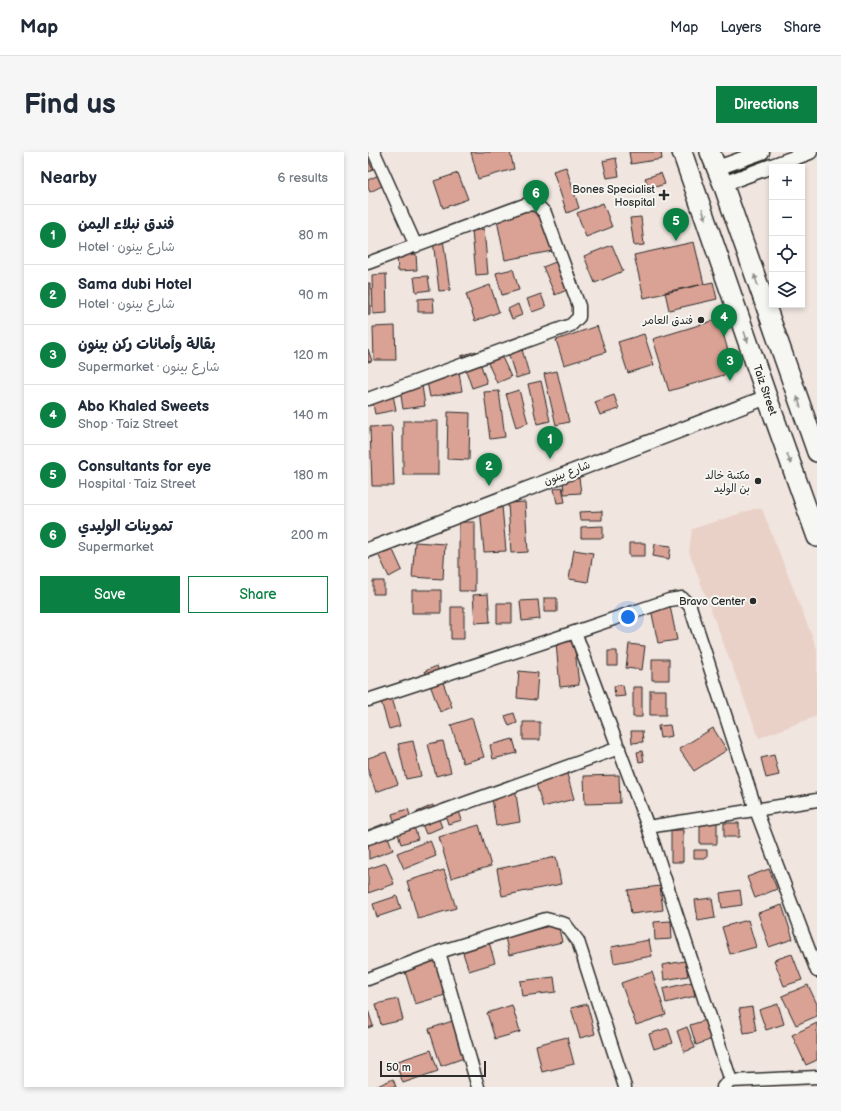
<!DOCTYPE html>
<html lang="en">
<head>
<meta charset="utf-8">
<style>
	:root { --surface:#fff; --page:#f6f6f7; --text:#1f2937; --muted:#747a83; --line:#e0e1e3; --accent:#0b8043 }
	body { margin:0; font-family:"Balsamiq Sans","Playpen Sans Arabic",sans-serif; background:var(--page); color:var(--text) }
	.controls { position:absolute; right:12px; top:12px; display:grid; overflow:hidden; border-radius:0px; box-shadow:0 2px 6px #0003 }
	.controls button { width:36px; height:36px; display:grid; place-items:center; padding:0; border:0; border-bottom:1px solid var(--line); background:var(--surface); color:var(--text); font:20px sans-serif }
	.scale { position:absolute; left:12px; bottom:10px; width:106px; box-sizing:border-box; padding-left:4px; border:2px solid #2b2b2b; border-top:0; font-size:11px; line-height:14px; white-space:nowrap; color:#2b2b2b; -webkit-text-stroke:3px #f6f6f2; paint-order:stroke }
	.you { position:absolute; left:260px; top:465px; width:14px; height:14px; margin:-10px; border:3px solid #fff; border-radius:50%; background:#1a73e8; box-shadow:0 0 0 6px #1a73e833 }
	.badge { display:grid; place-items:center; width:26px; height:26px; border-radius:50%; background:var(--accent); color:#fff; font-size:13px; font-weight:700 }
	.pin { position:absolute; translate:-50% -33px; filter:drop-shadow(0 1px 2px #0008) }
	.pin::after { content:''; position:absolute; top:21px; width:14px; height:12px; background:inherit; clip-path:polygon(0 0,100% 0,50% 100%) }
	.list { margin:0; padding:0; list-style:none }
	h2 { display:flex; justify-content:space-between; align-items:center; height:52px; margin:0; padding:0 16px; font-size:17px }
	h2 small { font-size:13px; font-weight:400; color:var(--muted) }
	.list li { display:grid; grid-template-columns:26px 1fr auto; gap:12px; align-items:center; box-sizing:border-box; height:60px; padding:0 16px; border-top:1px solid var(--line) }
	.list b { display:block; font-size:15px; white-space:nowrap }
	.list p { margin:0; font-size:13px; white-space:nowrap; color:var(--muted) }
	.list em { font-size:13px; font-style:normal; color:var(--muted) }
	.actions { display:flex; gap:8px; padding:12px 16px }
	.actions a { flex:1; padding:9px 0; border:1px solid var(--accent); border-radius:0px; text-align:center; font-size:14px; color:var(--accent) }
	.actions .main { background:var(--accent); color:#fff }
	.icon { flex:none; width:22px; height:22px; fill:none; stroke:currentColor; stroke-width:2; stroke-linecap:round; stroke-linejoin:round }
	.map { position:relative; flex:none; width:449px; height:935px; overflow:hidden; border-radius:0px }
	header { display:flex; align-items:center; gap:24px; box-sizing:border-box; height:56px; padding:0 20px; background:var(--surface); border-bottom:1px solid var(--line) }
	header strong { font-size:19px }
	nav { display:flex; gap:22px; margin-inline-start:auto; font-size:14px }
	.intro { display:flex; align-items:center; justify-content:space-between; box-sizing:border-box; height:96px; padding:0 24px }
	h1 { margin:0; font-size:28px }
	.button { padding:10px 18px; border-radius:0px; background:var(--accent); color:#fff; font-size:14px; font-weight:700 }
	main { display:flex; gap:24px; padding:0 24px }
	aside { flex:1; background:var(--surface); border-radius:0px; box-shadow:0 2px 6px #0003 }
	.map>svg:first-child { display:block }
</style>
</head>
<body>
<header>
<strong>Map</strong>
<nav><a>Map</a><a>Layers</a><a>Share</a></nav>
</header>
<div class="intro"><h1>Find us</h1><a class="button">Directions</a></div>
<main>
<aside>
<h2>Nearby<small>6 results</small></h2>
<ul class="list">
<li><span class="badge">1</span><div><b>فندق نبلاء اليمن</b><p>Hotel · شارع بينون</p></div><em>80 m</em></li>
<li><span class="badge">2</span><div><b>Sama dubi Hotel</b><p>Hotel · شارع بينون</p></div><em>90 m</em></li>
<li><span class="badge">3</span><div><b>بقالة وأمانات ركن بينون</b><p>Supermarket · شارع بينون</p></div><em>120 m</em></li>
<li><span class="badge">4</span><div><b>Abo Khaled Sweets</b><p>Shop · Taiz Street</p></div><em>140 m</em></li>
<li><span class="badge">5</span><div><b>Consultants for eye</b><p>Hospital · Taiz Street</p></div><em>180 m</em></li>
<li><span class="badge">6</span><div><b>تموينات الوليدي</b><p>Supermarket</p></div><em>200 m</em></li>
</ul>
<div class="actions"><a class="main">Save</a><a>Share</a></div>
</aside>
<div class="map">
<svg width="449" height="935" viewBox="0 0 449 935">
	<rect width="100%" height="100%" fill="#f0e5df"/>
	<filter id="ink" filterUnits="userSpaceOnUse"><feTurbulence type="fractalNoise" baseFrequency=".025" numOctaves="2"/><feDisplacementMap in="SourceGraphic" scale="8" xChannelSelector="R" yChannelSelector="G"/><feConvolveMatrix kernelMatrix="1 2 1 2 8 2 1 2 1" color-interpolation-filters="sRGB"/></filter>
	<g filter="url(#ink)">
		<!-- built -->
		<path fill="#e9d1c8" d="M386 357H394L449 497V564L391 586 321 400 324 377Z"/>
		<!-- building -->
		<path fill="#daa294" stroke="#2b2b2b" d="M103 0H142L146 17 110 27Z
			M261 0H293L294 7 263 12Z
			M248 6 251 24 239 26 235 9Z
			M0 7 5 18 0 20Z
			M198 15 211 56 199 61 185 19Z
			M15 21 20 31 2 40 0 35V28Z
			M90 21 100 47 75 56 66 29Z
			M293 21 297 32 281 37 277 26Z
			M174 48 184 99 137 108 127 58Z
			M235 51 244 75 218 85 209 61Z
			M273 65 276 93 266 94 262 66Z
			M116 77 120 122 108 123 104 79Z
			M75 87 82 138 71 139 65 88Z
			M326 90 336 132 276 146 266 103Z
			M244 93 255 119 227 131 216 104Z
			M48 102 49 118 30 119 29 103Z
			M200 105 211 133 187 143 175 115Z
			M145 117 151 138 134 143 128 121Z
			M18 122 19 161 5 162 4 123Z
			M60 124 62 138 48 140 46 125Z
			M345 130 349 147 301 158 297 140Z
			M0 131H2V163H0Z
			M122 133 131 160 107 169 98 142Z
			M173 142 178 155 164 160 159 147Z
			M65 146 66 160H50V147Z
			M150 152 154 163 144 167 140 157Z
			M351 167 366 220 301 239 285 187Z
			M27 174 28 208H6L5 175Z
			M229 174 238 200 196 213 188 188Z
			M276 182 286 213 260 221 250 190Z
			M151 187 161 222 148 226 137 191Z
			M129 194 143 225 129 231 115 200Z
			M0 197 4 209 0 210Z
			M108 199 119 231 104 236 93 204Z
			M90 214 94 239 62 245 57 220Z
			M189 219 201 270 188 273 176 222Z
			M53 227 57 254 35 257 31 230Z
			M173 229 182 269 169 272 160 232Z
			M24 238 28 258 7 262 3 242Z
			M151 238 160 271 148 275 138 242Z
			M131 239 137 285 122 287 116 240Z
			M246 243 251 257 232 263 227 250Z
			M80 260 102 261 101 308 79 307Z
			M35 269H70V323H35Z
			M24 274 26 334H4L2 275Z
			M211 326 213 341 196 342 195 327Z
			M194 335 197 350 189 351 186 337Z
			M157 350 160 400 143 401 140 351Z
			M134 354 138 399 116 400 112 356Z
			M234 359V368H212L211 360Z
			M91 370H107V439H91Z
			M235 374V386H213V375Z
			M47 390 77 392 75 427 44 425Z
			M261 391H277V404H261Z
			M287 392 303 394 301 407 285 404Z
			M24 396 34 418 21 425 10 402Z
			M206 398 225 401 220 430 201 427Z
			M5 429H16V442H5Z
			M44 438H73V461H44Z
			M120 442 122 470 107 471 105 443Z
			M176 446H189V460H176Z
			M170 448 172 467 154 469 152 449Z
			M129 451H144V471H129Z
			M302 454 309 488 290 491 283 457Z
			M83 455H96V487H83Z
			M206 489 211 533 192 535 188 491Z
			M261 492 277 494 274 518 258 516Z
			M240 499H249V514H240Z
			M284 507H301V528H284Z
			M69 514 84 555 72 560 57 519Z
			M151 519 170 521 168 548 149 546Z
			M255 533 257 544 247 545 246 534Z
			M265 535H274V565H265Z
			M282 538H298V563H282Z
			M22 539 32 574 21 577 11 542Z
			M146 561 149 571 141 574 137 564Z
			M104 566 116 605 95 611 83 573Z
			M155 570H172V588H155Z
			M302 573 304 584 292 586 290 574Z
			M345 576 359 598 326 619 311 597Z
			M263 579H274L275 590 264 591Z
			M145 587 149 601 125 607 122 593Z
			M45 589 53 624 38 627 30 592Z
			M75 589 83 620 68 624 60 592Z
			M274 599 276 609 271 610 269 600Z
			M18 600 30 632 8 640 0 618V606Z
			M406 603 411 623 398 626 393 606Z
			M197 615 206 647 175 655 166 625Z
			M251 623 252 651 217 652 216 624Z
			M147 635 152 670 128 674 123 639Z
			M87 648 94 668 80 672 74 652Z
			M65 653 74 675 58 682 49 660Z
			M40 657 50 687 33 692 24 662Z
			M332 667H349V692H332Z
			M356 671H371V685H356Z
			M15 672 25 698 1 707 0 678Z
			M111 673 123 714 83 726 71 685Z
			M303 678H315V710H303Z
			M62 688 68 704 36 717 29 701Z
			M326 698H339V706H326Z
			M188 705 193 732 134 744 129 717Z
			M18 711 26 732 0 741V717Z
			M401 717 409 737 387 746 379 725Z
			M76 718 88 756 50 767 39 729Z
			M292 734 295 758 263 762 260 738Z
			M372 738 374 753 354 756 352 741Z
			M29 744 33 757 9 765 5 752Z
			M344 746 347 766 330 769 327 748Z
			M414 753 425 787 401 795 390 761Z
			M380 768 388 795 362 802 354 775Z
			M303 769 304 787 287 788 286 770Z
			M190 772 194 790 141 803 137 785Z
			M281 788 284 804 246 811 243 795Z
			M121 790 127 811 101 819 94 798Z
			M71 802 84 841 47 852 35 813Z
			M424 802 434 828 416 834 406 808Z
			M317 809 320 824 296 828 294 813Z
			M284 820 298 863 268 873 253 831Z
			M186 825 188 840 154 844 152 829Z
			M324 830 327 844 298 851 295 837Z
			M440 833 449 852V864L428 873 414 844Z
			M30 847 35 868 13 873 8 852Z
			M219 852 227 882 212 886 203 856Z
			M410 852 416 872 398 878 391 858Z
			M144 853 152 880 127 887 119 861Z
			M384 855 388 879 376 881 371 857Z
			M0 858 5 874 0 876Z
			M341 867 347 886 328 893 322 873Z
			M87 868 99 905 73 914 61 877Z
			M449 871V908L438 913 424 883Z
			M319 875 327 896 316 900 309 879Z
			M300 876 305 891 286 897 281 882Z
			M199 885 206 912 174 920 168 893Z
			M63 898 70 919 35 931 27 910Z
			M25 927 28 935H7Z"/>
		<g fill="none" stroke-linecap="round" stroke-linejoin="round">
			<!-- minor casing -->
			<g stroke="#2b2b2b" stroke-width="15">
				<path id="minor" d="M6 0 48 94
					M0 111 156 53 168 52 177 61 211 154V165L203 173 0 247
					M207 480 280 675 363 929
					M0 548 207 480 301 448 314 446 322 454 388 658 449 819
					M280 675 449 648
					M0 686 251 596
					M71 800 110 935
					M0 827 71 800 178 767 197 772 210 789 257 935
					M355 935 363 929 449 925"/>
			</g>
			<!-- tertiary casing -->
			<g stroke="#2b2b2b" stroke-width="17">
				<path id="tertiary" d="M349 16 394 0
					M355 32 442 0
					M0 398 399 245"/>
			</g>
			<!-- trunk casing -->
			<g stroke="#2b2b2b" stroke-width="22">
				<path id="trunk" d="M314 0 399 245 449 385
					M342 0 355 32 449 300"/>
			</g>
			<!-- minor -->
			<use href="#minor" stroke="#f6f6f2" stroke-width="12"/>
			<!-- tertiary -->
			<use href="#tertiary" stroke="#f6f6f2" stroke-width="14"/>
			<!-- trunk -->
			<use href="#trunk" stroke="#f6f6f2" stroke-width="19"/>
		</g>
		<!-- one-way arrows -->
		<defs><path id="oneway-solid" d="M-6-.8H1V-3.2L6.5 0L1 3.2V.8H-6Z"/></defs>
		<g fill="#90908e">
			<use href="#oneway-solid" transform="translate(336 62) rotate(71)"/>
			<use href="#oneway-solid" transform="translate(388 128) rotate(-109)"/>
			<use href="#oneway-solid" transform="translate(378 185) rotate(71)"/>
			<use href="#oneway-solid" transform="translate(431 250) rotate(-109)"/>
			<use href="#oneway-solid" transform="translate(421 307) rotate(70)"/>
		</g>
	</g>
	<!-- markers -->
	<g fill="#2b2b2b" stroke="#f6f6f2" stroke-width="1.5">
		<path d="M294 37h4v4h4v4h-4v4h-4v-4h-4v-4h4z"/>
		<circle cx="333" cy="168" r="4"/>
		<circle cx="390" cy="329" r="4"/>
		<circle cx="385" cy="449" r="4"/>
	</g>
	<g text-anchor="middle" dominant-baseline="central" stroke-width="4" stroke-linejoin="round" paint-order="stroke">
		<!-- poi labels -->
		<g font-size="11" fill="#2b2b2b" stroke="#f6f6f2" text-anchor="end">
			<text x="287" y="37">Bones Specialist<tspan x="287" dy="13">Hospital</tspan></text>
			<text x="325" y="168">فندق العامر</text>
			<text x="382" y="323">مكتبة خالد<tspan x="382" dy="13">بن الوليد</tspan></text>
			<text x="377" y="449">Bravo Center</text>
		</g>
		<!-- street labels -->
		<g font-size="11" fill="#2b2b2b" stroke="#f6f6f2">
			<text transform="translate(397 238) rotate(71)">Taiz Street</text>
			<text transform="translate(199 321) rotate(-21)">شارع بينون</text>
		</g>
	</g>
</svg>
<div class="controls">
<button>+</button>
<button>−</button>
<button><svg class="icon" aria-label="locate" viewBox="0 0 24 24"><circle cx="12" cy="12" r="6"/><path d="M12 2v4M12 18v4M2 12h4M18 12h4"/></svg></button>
<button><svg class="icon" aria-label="layers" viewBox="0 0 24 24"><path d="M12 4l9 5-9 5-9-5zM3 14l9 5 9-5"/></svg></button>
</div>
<div class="scale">50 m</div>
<div class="you"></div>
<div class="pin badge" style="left:182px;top:307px">1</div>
<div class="pin badge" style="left:121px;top:334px">2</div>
<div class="pin badge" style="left:362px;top:229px">3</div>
<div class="pin badge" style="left:356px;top:185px">4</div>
<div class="pin badge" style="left:308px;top:89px">5</div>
<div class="pin badge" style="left:168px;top:61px">6</div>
</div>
</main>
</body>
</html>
